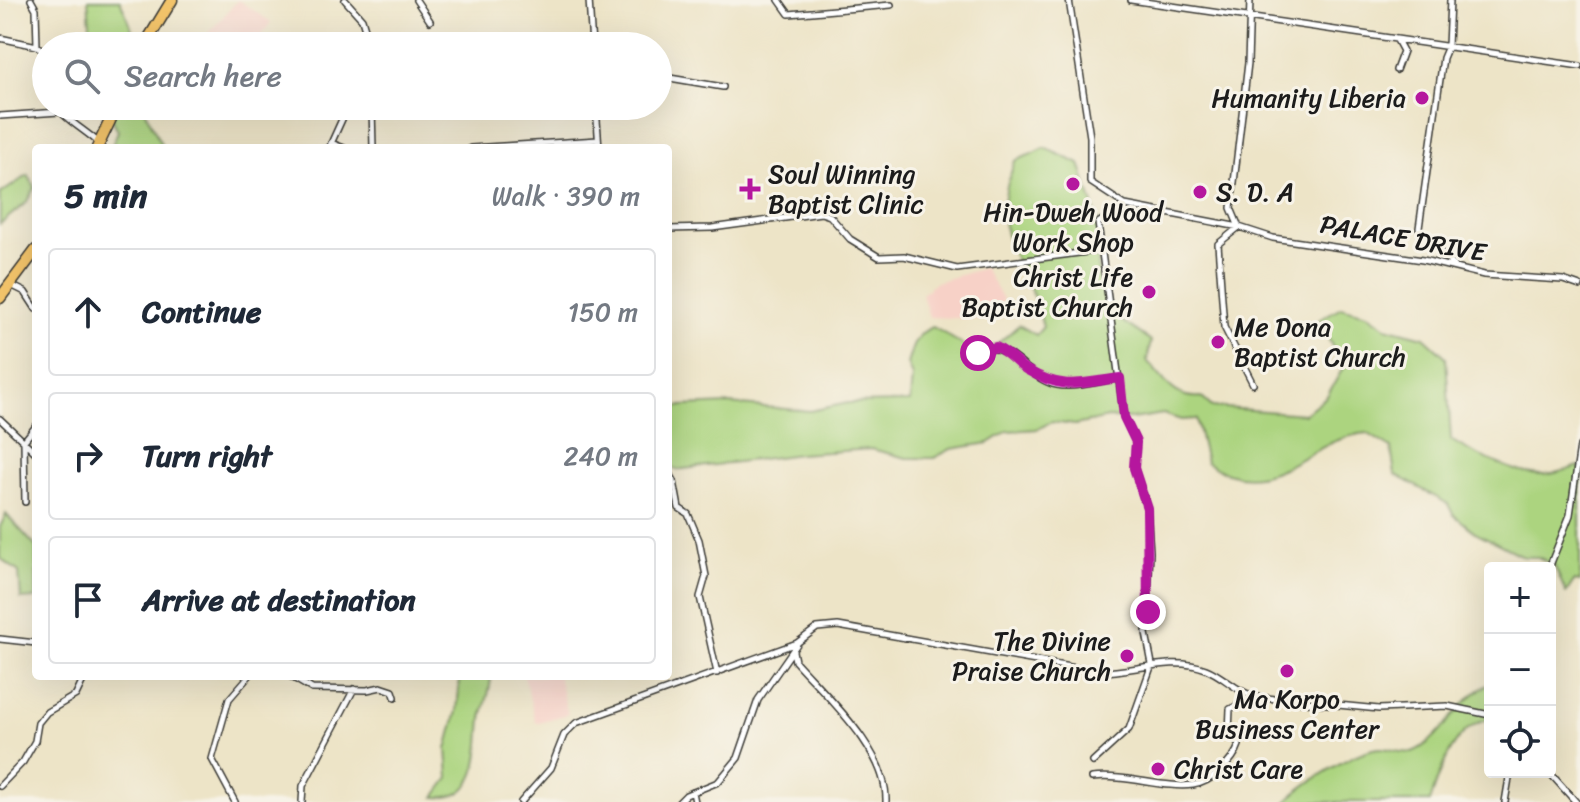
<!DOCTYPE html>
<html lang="en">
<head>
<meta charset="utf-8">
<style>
	:root { --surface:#fff; --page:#f6f6f7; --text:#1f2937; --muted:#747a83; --line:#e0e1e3 }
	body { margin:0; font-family:Sriracha,sans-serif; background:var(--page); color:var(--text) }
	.controls { position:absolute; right:24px; bottom:24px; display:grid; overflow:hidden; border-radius:8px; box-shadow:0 8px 32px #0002 }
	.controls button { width:72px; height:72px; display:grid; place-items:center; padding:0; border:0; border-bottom:2px solid var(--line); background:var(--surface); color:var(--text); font:40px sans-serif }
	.stop { position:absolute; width:24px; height:24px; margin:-18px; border:6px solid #b5179e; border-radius:50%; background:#fff }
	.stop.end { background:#b5179e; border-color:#fff; box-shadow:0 2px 8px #0008 }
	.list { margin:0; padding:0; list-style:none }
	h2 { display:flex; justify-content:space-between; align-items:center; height:104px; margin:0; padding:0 32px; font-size:34px }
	h2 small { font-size:26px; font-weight:400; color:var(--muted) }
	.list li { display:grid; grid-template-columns:52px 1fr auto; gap:24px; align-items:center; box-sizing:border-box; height:128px; margin:0 16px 16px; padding:0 16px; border:2px solid var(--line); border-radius:8px }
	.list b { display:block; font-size:30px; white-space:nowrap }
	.list em { font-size:26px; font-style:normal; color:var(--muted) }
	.icon { flex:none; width:44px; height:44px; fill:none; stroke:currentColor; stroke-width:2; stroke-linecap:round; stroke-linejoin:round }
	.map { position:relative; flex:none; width:1580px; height:802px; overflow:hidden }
	.search { position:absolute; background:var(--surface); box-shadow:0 8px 32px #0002; left:32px; top:32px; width:640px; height:88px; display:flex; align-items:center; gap:20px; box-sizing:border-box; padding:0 28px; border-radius:44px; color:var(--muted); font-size:30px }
	.panel { position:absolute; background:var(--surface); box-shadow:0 8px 32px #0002; left:32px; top:144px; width:640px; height:536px; border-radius:8px }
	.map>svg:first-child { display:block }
</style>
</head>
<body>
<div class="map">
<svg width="1580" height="802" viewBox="0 0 1580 802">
	<rect width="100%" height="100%" fill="#f7f3e8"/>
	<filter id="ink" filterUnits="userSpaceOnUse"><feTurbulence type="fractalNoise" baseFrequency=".0125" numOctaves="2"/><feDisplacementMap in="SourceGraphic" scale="16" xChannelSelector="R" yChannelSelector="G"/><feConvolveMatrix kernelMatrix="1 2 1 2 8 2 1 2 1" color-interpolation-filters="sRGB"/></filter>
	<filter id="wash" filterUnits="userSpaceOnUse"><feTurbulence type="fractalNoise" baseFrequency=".006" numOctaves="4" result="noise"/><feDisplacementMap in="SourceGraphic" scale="32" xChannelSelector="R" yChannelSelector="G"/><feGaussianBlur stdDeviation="1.8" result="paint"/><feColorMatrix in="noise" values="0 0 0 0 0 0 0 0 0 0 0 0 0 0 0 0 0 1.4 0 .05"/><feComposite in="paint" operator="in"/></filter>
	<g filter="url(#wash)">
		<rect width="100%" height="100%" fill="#ede4c7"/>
		<!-- built -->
		<path fill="#f7d1c7" d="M238 0 271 22 253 46H197Z
			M984 268 1003 299 996 313 977 319 929 317 922 294 936 282Z
			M524 676H558L568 714 536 723Z"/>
		<!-- green -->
		<path fill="#acd47f" stroke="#64784e" stroke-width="2" d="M88 0H120L132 29 124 46H83L90 25Z
			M114 106H143L163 148H111L118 131 110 114Z
			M1045 148 1080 164 1098 221V280L1115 316 1151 341 1147 361C1164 379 1174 400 1201 397L1212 407 1304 414 1327 396 1343 368 1319 320 1341 307 1367 314 1386 327 1424 337 1446 357 1451 440C1470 453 1519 475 1542 475 1554 475 1568 469 1580 466V582L1574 581 1566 593 1554 565 1538 557H1524L1475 532 1453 514 1448 504 1395 474 1391 448 1367 433C1307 438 1269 506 1206 462L1196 419 1181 420 1163 414 1132 419 1108 418 1075 425 1051 422 1038 429 1008 431 989 443 951 449 934 458H907L871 449 799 454 676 470 668 465V410L682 406 729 404 810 411 848 403 910 402 912 376 907 364C912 348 915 333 933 327L970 349 996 345 1019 325 1036 335 1043 327C1027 253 982 246 1015 161Z
			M28 175 35 187 26 203 0 224V194Z
			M6 514 36 547V598L21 599 19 572 0 558V527Z
			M460 676H491C491 691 484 705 482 719 479 749 482 802 435 797L449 778 447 749 457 711Z
			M1490 684V719C1453 726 1440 772 1430 802H1286C1302 785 1358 748 1381 748 1391 748 1403 755 1412 752 1441 742 1458 698 1490 684Z"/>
	</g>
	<g filter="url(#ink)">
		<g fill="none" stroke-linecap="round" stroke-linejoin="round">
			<!-- street casing -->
			<g stroke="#3b3a36" stroke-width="8">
				<path id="street" d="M31 0 36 9 37 46
					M345 0 362 19 370 46
					M416 0 430 21
					M589 0 592 46
					M779 0 789 14 891 5
					M1069 0 1090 137V182L1125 205 1098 223 1124 417 1136 442 1134 468 1147 508 1150 552 1146 633 1152 664 1129 729 1093 762
					M1131 0 1580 66
					M1250 0 1248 63 1231 208 1239 227 1218 244 1224 327 1253 384
					M1450 0 1448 46 1443 58 1419 228 1454 266
					M0 38 37 46 46 53
					M1396 70 1403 51 1397 40
					M658 76 723 87
					M56 106C63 118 86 131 99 143
					M372 106 373 148
					M596 106 599 148
					M0 116 59 112
					M331 143 344 148
					M329 148 348 106
					M445 148H446
					M471 148 598 140
					M1125 205 1239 227 1273 238 1423 260 1484 275 1563 280 1580 286
					M668 229 712 228 821 213 830 216 850 239 879 257 904 256 957 269 1102 250
					M11 285 25 292 36 309
					M978 353 987 348C1014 347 1030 380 1057 385 1075 389 1102 380 1120 378
					M0 419 36 453
					M668 470 674 481 679 508 688 514 699 540 706 576 700 597 717 673
					M25 502 24 441 36 426
					M1549 568 1570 515 1580 446
					M0 639 36 643
					M793 651 795 661C827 697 888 751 886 802
					M290 676 312 689 367 690 381 687 393 691 395 697
					M1549 772 1576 802
					M1092 778C1126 774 1165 789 1193 785 1211 783 1234 761 1239 745L1229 733 1230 709 1255 697
					M0 786 23 762 35 741 38 723 47 712 76 695 85 676
					M693 792 695 802
					M235 802 212 759 229 699 249 676
					M302 802 303 786 354 689
					M521 802 551 768 564 735 576 723 797 643 817 628 838 626 1098 672C1133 673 1171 655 1206 669 1224 676 1236 692 1256 697L1379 709 1447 706 1490 715
					M679 802 686 795 718 782 738 758 758 700 797 644
					M1505 802 1510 772"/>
			</g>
			<!-- highway casing -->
			<g stroke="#3b3a36" stroke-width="13">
				<path id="highway" d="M144 46 172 0
					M97 148 117 106
					M0 298 36 250"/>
			</g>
			<!-- street -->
			<use href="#street" stroke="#fff" stroke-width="5"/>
			<!-- highway -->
			<use href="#highway" stroke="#f2c36a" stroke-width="10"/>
		</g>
	</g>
	<g fill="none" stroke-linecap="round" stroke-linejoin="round" filter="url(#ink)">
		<!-- route -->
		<path stroke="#b5179e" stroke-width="10" d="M978 353 996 347C1009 353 1015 363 1027 370 1064 391 1079 383 1120 378L1124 417 1136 442 1134 468 1147 508 1148 612"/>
	</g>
	<!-- markers -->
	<g fill="#b5179e" stroke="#f7f3e8" stroke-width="3">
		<circle cx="1422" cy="98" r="8"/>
		<circle cx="1073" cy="184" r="8"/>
		<path d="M746 177h8v8h8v8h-8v8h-8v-8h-8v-8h8z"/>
		<circle cx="1200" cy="192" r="8"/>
		<circle cx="1149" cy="292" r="8"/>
		<circle cx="1218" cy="342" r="8"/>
		<circle cx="1127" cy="656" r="8"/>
		<circle cx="1287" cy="671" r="8"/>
		<circle cx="1158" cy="769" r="8"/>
	</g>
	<g text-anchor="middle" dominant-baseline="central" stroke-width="6" stroke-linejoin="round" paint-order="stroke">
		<!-- poi labels -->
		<g font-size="26" fill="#1c1c1c" stroke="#f7f3e8" text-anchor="start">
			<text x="1406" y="98" text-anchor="end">Humanity Liberia</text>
			<text x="768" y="174">Soul Winning<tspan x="768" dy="30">Baptist Clinic</tspan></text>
			<text x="1216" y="192">S. D. A</text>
			<text x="1073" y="212" text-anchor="middle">Hin-Dweh Wood<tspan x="1073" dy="30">Work Shop</tspan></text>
			<text x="1133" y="277" text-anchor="end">Christ Life<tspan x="1133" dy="30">Baptist Church</tspan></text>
			<text x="1234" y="327">Me Dona<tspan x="1234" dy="30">Baptist Church</tspan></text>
			<text x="1111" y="641" text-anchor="end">The Divine<tspan x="1111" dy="30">Praise Church</tspan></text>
			<text x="1287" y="699" text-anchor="middle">Ma Korpo<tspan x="1287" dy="30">Business Center</tspan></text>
			<text x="1174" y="769">Christ Care</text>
		</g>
		<!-- street labels -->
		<g font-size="26" fill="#1c1c1c" stroke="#f7f3e8">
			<text transform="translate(1403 238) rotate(10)">PALACE DRIVE</text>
		</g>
	</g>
</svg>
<div class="controls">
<button>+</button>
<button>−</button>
<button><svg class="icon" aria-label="locate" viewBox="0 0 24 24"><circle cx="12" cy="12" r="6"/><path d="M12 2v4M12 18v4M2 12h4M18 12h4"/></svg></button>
</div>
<div class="stop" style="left:978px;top:353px"></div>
<div class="stop end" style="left:1148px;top:612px"></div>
<div class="search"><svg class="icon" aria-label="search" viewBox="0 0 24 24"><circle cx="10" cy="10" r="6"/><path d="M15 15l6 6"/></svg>Search here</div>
<section class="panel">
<h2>5 min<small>Walk · 390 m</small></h2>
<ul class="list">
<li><svg class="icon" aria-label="ahead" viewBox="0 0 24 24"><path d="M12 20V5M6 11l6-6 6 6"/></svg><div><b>Continue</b></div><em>150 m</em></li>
<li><svg class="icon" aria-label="right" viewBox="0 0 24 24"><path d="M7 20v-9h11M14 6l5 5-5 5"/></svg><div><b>Turn right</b></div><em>240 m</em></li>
<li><svg class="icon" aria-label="arrive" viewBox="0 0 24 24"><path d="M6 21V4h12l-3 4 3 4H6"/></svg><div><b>Arrive at destination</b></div></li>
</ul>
</section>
</div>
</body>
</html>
